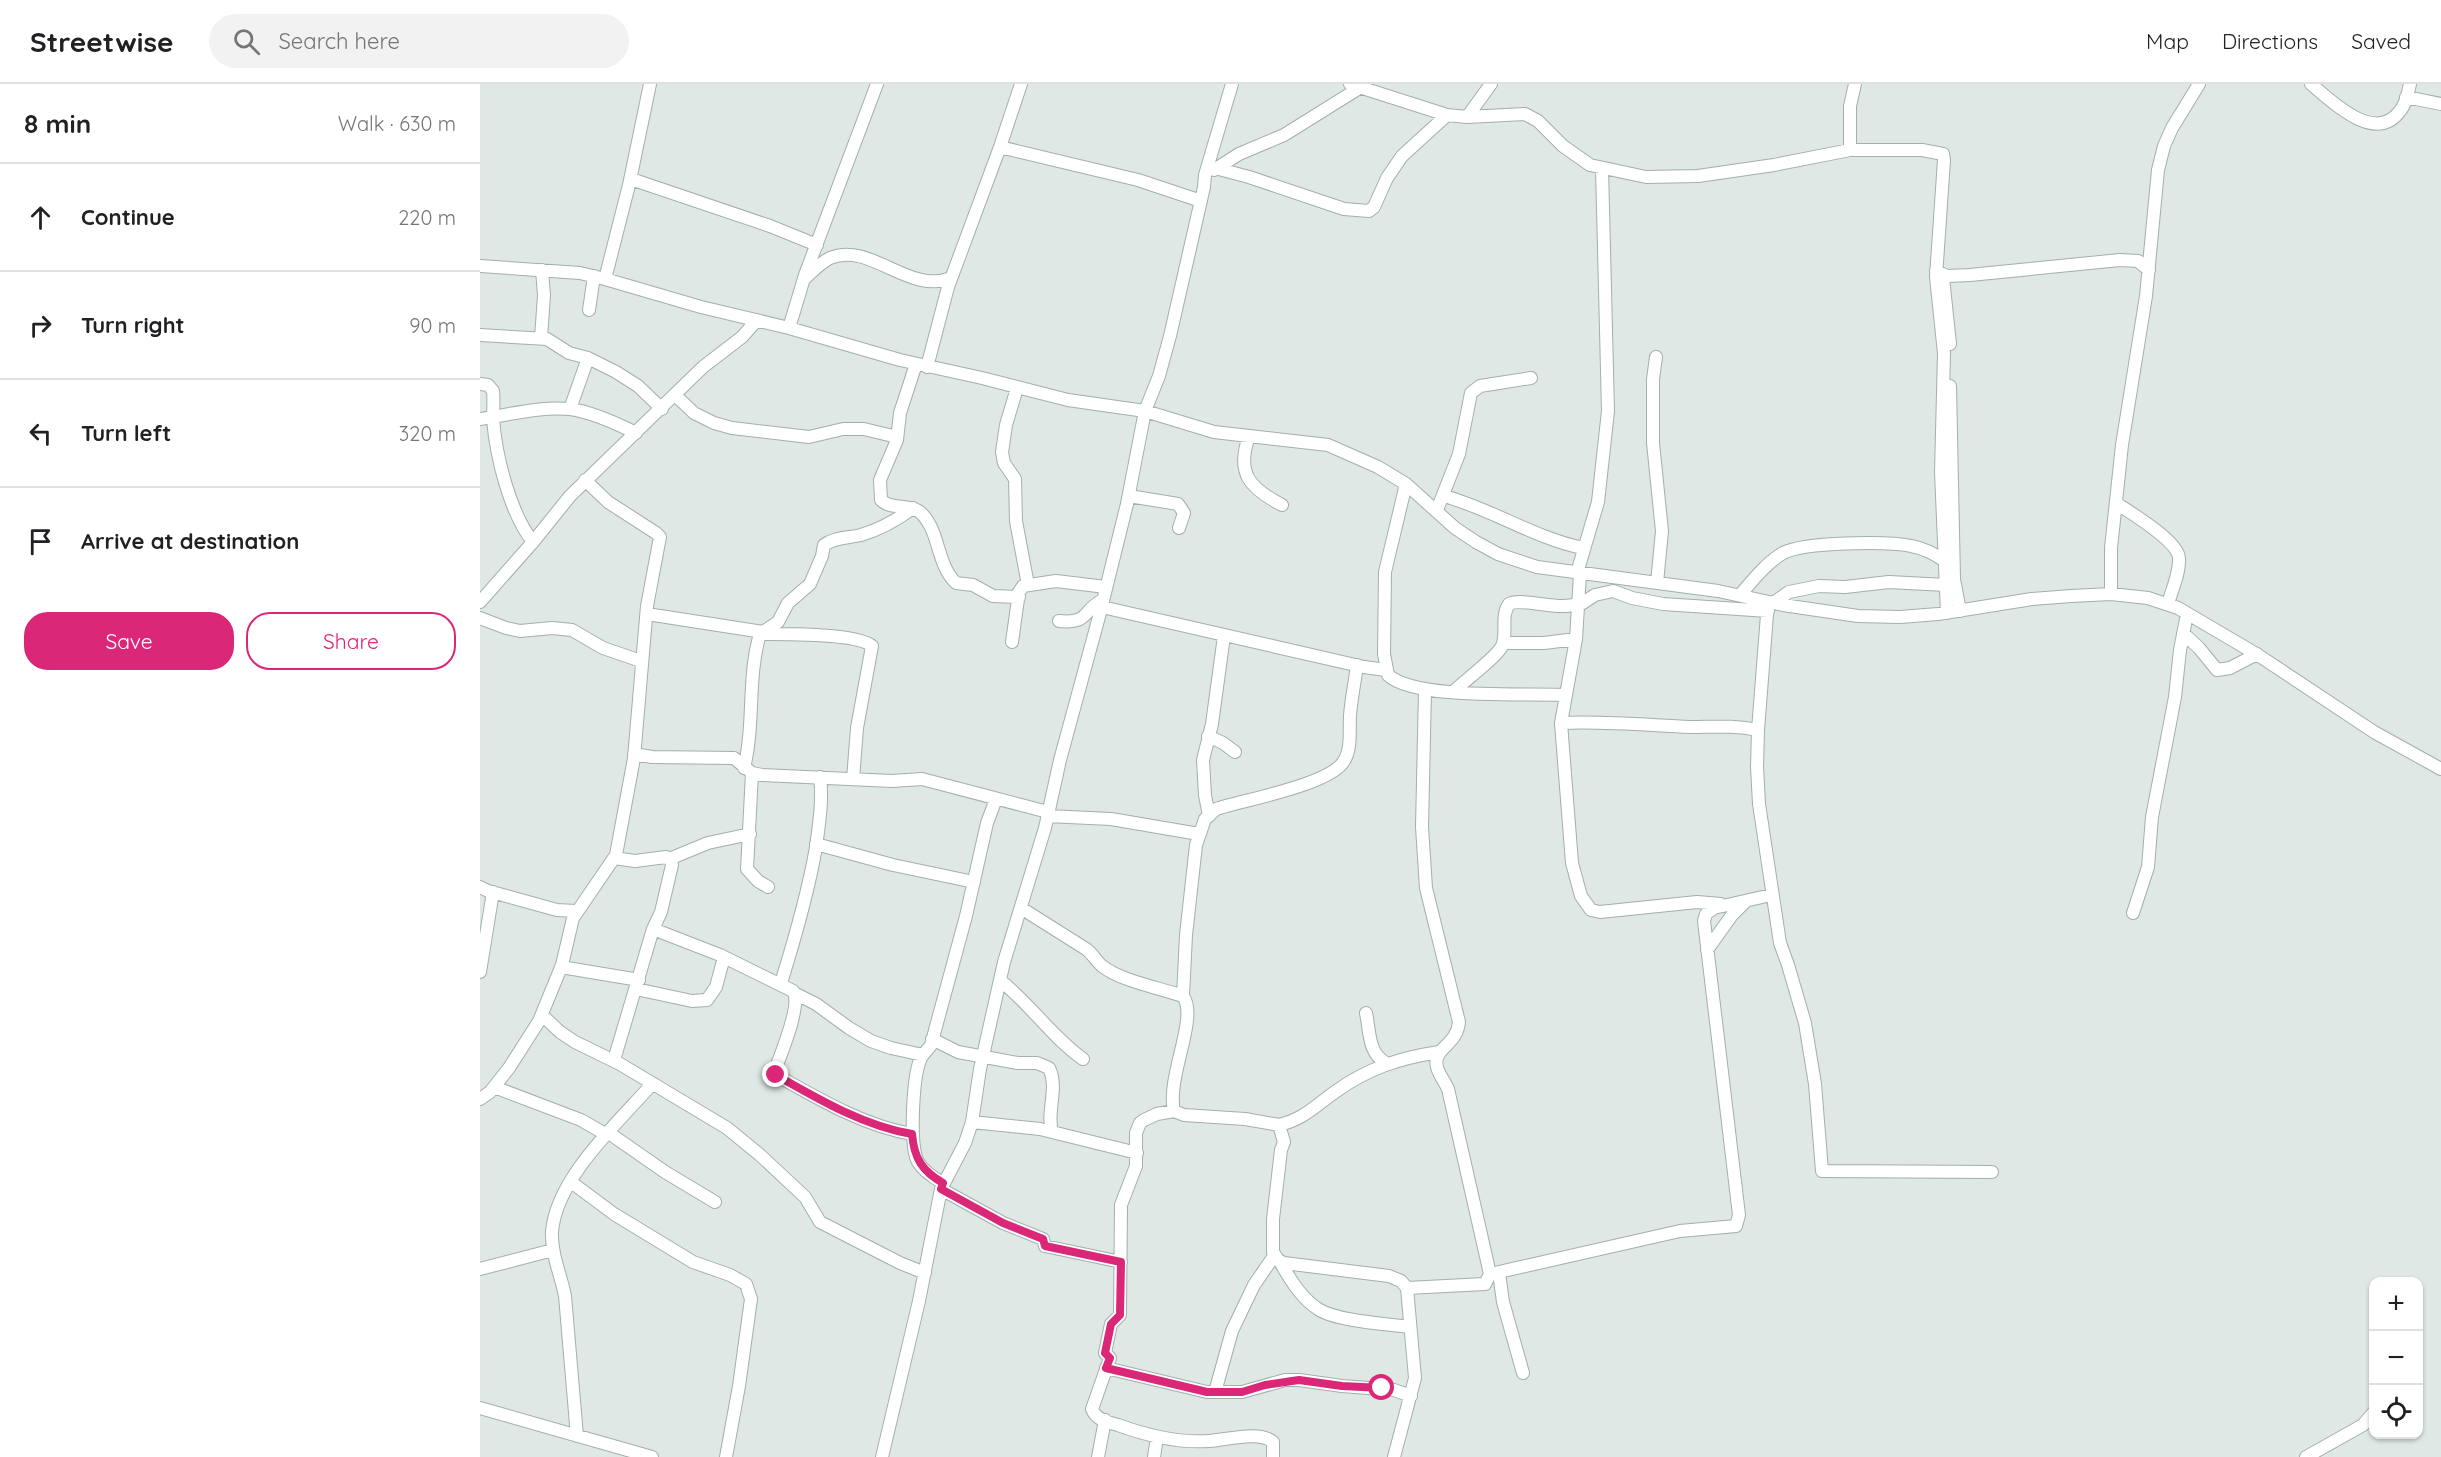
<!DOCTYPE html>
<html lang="en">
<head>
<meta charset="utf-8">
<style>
	:root { --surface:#fff; --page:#f2f2f2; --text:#202124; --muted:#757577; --line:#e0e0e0; --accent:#db2777 }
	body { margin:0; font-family:Quicksand,sans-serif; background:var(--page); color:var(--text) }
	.controls { position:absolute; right:18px; bottom:18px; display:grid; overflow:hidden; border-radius:12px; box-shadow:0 2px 4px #0004 }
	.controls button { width:54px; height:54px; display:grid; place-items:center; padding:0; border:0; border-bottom:2px solid var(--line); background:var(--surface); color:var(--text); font:30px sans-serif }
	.stop { position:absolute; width:18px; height:18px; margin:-14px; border:4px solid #db2777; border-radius:50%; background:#fff }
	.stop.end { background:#db2777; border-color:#fff; box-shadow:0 2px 6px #0008 }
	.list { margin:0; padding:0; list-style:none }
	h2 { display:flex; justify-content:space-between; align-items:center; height:78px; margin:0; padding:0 24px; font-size:26px }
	h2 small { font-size:20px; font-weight:400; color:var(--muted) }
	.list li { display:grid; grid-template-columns:39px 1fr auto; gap:18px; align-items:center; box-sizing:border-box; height:108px; padding:0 24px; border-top:2px solid var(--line) }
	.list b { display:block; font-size:22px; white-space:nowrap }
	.list em { font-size:20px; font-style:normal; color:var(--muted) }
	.actions { display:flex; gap:12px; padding:18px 24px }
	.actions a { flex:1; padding:14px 0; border:2px solid var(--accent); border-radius:24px; text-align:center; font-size:21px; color:var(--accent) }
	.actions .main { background:var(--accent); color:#fff }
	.icon { flex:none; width:33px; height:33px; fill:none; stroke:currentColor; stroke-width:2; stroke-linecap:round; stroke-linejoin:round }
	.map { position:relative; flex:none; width:1961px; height:1373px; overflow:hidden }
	header { display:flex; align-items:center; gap:36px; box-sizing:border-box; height:84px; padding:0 30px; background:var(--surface); border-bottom:2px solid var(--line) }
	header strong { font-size:28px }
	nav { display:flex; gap:33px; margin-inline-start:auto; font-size:21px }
	.search { width:420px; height:54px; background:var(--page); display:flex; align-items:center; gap:15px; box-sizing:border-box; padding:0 21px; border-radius:33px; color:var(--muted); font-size:22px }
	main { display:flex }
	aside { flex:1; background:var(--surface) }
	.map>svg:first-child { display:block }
</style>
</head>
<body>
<header>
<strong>Streetwise</strong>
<div class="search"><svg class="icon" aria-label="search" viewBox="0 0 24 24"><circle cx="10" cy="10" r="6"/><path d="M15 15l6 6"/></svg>Search here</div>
<nav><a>Map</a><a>Directions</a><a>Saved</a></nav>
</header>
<main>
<aside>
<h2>8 min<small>Walk · 630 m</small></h2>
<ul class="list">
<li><svg class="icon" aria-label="ahead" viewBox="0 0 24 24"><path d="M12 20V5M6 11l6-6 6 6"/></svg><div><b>Continue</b></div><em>220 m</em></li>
<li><svg class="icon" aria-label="right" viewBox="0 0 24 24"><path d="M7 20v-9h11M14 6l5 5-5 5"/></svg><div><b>Turn right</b></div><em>90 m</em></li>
<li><svg class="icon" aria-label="left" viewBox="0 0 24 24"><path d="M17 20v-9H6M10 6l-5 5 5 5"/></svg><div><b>Turn left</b></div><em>320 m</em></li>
<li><svg class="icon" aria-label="arrive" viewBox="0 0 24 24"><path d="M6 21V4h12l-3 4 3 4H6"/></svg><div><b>Arrive at destination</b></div></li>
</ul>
<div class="actions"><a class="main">Save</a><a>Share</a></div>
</aside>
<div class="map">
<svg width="1961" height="1373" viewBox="0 0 1961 1373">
	<rect width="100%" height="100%" fill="#dfe8e4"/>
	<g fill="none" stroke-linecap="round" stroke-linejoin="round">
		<!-- minor casing -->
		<g stroke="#a3afab" stroke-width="14">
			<path id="minor" d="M870 0 967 31 987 33 1045 30 1058 37 1083 62 1110 81 1166 93 1218 92 1294 81 1370 66H1442L1463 70 1464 76 1456 193 1464 269 1461 388 1467 529
				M1831 0C1851 17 1895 61 1920 27 1926 20 1928 9 1930 0
				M1926 13 1961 20
				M987 33 1011 0
				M520 63 658 96 721 117
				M1370 66V22L1375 0
				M735 84 769 93 864 125 889 127 894 123 907 94 922 72 967 31
				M734 86 759 70 804 51 881 3
				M151 95 290 142 337 161
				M0 182 100 189 125 195 221 223 309 244 420 276 502 294 588 316 665 327 734 348 848 361 898 383 926 400 975 444 996 458 1018 470 1057 483 1238 507 1303 521 1378 532 1420 533 1458 530 1552 515 1591 512 1631 510 1668 514 1698 524 1778 571 1894 648 1961 685
				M1456 187 1467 192 1490 191 1640 176 1658 177 1669 186
				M1463 194 1470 260
				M125 195 149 101 170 0
				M324 195C332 188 340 179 350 174 390 157 429 211 471 194
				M109 226 114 192
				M309 244 325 191 397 0
				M0 251 67 255 89 269 108 274 136 288 158 302 182 325
				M61 254 64 211 62 186
				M1176 273 1173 295V359L1182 447 1177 499
				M436 280 420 329 417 356 400 396 401 416C411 427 432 418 443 431 460 450 457 481 476 499L493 501 513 512 539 513
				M447 283 468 203 520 63 541 0
				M0 300 8 301 13 307C14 316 13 326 13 335 16 373 30 429 53 458
				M1470 302 1474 495 1480 527
				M537 304 526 341 522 368 524 379 535 395 536 437 548 501
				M196 312 214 329 234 339 252 344 329 353 363 345H384L417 353
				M90 325 108 274
				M0 335C28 331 61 322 90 325 112 328 136 339 156 349
				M769 352C756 389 769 404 802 421
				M926 400 905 488 904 570 908 591C935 616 1045 609 1085 611
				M649 412 698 420 704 429 699 444
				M964 412C1012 425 1054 454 1103 464
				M1636 419C1651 429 1698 457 1699 474 1700 489 1692 505 1688 520
				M957 426 979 370 991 309 1000 302 1051 294
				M1097 489 1118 418 1128 327 1122 84
				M1100 490 1096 555 1081 639 1092 779 1101 812 1111 826 1120 828 1217 818 1241 820
				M1631 510V464L1642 361 1666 212 1678 86 1684 62 1692 44 1719 0
				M1260 511C1273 496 1286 479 1303 469 1324 458 1407 457 1431 462 1444 464 1454 470 1465 477
				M0 518 53 458 90 412 223 283 262 253 277 236
				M1288 518 1278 646 1277 683 1279 720 1300 859 1308 881 1325 939 1335 1000 1342 1087 1512 1088
				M1293 519 1309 508 1339 502 1365 503 1409 498 1466 501
				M1098 522 1115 511 1133 507 1152 514 1183 520 1288 527
				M622 523 884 583 906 586
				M167 530 283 548
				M0 534 26 544 40 547 72 544 92 546 123 564 161 577
				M579 537C610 540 602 526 623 516
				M1703 549 1719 564 1737 586 1750 584 1777 570
				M281 550C303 550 377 549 392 562L377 644 373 695
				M532 558 539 508 543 502 576 497 626 503
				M1023 559H1064L1096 555
				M973 608C984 597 1017 573 1022 562 1028 549 1020 533 1029 520 1041 513 1075 527 1098 520
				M1081 639C1124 637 1166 641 1210 643 1235 643 1253 641 1278 646
				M728 652 743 659 755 668
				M154 670 172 673 254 674 272 689 282 691 412 697 442 695 568 728
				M264 684C275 640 267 593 280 550L298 538 308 519 330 500 342 472 344 461C355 453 369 454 381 451 401 445 417 436 433 424
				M272 689 267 785 278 797 288 803
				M567 732 631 735 719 750
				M729 732 725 711 723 676 732 640 744 552
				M336 760 413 781 494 798
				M134 774 155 777 186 773 191 776 192 781 181 828 173 845 134 976
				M189 775 228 759 270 750
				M0 803 8 807 77 826 96 827
				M541 824 606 865C613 870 616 877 622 882 641 897 680 904 703 912 719 934 686 993 694 1027L704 1031 765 1035 799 1041 804 1058 801 1066 793 1135V1168L798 1176 804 1179 909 1192 921 1197 927 1204 935 1294 914 1373
				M1653 829 1668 783 1672 733 1695 613 1700 566 1707 530
				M173 845 240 871 313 907C322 920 301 970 295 986L296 991C339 1015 384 1042 432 1050
				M1227 866 1252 831 1265 818
				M81 883 159 896
				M0 888 13 808
				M521 897C551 921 572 953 603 975
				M301 899C315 854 328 810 336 763 339 740 343 717 340 693
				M156 905 212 917 227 916 236 903 244 873
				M316 910 336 920 369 944 391 957 411 964 443 971
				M703 912 706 851 716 761 725 735 736 725C763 716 850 701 864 677 872 664 869 646 870 632 871 615 875 598 877 581
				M886 929C890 948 888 969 906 979
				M62 931 80 948 95 958 140 980 247 1044 280 1071 325 1113 340 1138 420 1179 445 1189
				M452 955 478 968 538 979H557L569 984C579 1004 566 1027 572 1048
				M14 1003 101 1036 127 1051
				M0 1015 10 1008 29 984 59 937 82 881 93 834 136 771 154 674 167 522 180 453 176 449 128 418 105 396
				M694 1027 677 1030 664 1036 660 1039 656 1049V1082L641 1121 640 1231 631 1240 625 1269 630 1274 612 1325C616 1336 628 1338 638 1341 668 1352 698 1359 729 1357 746 1356 780 1346 793 1358V1373
				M492 1038 560 1045 657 1069
				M799 1041C824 1035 835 1022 855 1008 888 984 920 974 959 968
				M129 1049 185 1088 235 1118
				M91 1098 134 1130 213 1178 250 1191 266 1200 271 1215 259 1302 246 1373
				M463 1099C454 1094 444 1088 438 1078 429 1061 433 994 440 976 442 970 448 966 451 961L486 832 507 739 516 715
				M461 1105 523 1139 563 1155 565 1162 641 1178
				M800 1178C810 1195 821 1214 838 1225 856 1237 907 1240 930 1243
				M0 1185 73 1166
				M1019 1189 1023 1218 1043 1289
				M1010 1190 1200 1147 1256 1142 1259 1131 1224 837 1226 830 1234 824 1291 811
				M927 1204 1005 1200 1010 1190 968 1005C965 998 959 991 957 983 952 964 977 962 979 938L946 804 942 743 945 606
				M626 1284 727 1308H762L805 1296H819L862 1302 914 1306 931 1312
				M735 1308 752 1247 774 1201 794 1172
				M0 1324 172 1373
				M97 1352 85 1212C81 1191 71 1170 72 1148 76 1094 138 1039 172 1000
				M402 1373 439 1217 461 1105 485 1059 492 1038 500 985 524 878 565 744 580 676 620 529 647 420 665 327 679 292 690 252 724 103 725 91 752 0
				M618 1373 625 1336
				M674 1373 677 1353
				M1826 1373 1883 1341 1894 1328"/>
		</g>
		<!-- minor -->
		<use href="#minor" stroke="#fff" stroke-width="12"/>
	</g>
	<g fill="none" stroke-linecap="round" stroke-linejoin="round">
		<!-- route -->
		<path stroke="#db2777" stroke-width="8" d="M296 991C338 1015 384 1042 432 1050 434 1074 442 1087 463 1099L461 1105 523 1139 563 1155 565 1162 641 1178 640 1231 631 1240 625 1269 630 1274 626 1284 727 1308H762L785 1301 819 1296 862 1302 902 1304"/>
	</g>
</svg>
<div class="controls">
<button>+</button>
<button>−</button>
<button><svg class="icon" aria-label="locate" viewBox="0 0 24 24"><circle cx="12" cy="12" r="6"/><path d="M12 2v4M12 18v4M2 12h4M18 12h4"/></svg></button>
</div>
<div class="stop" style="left:902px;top:1304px"></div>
<div class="stop end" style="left:296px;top:991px"></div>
</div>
</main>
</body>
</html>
